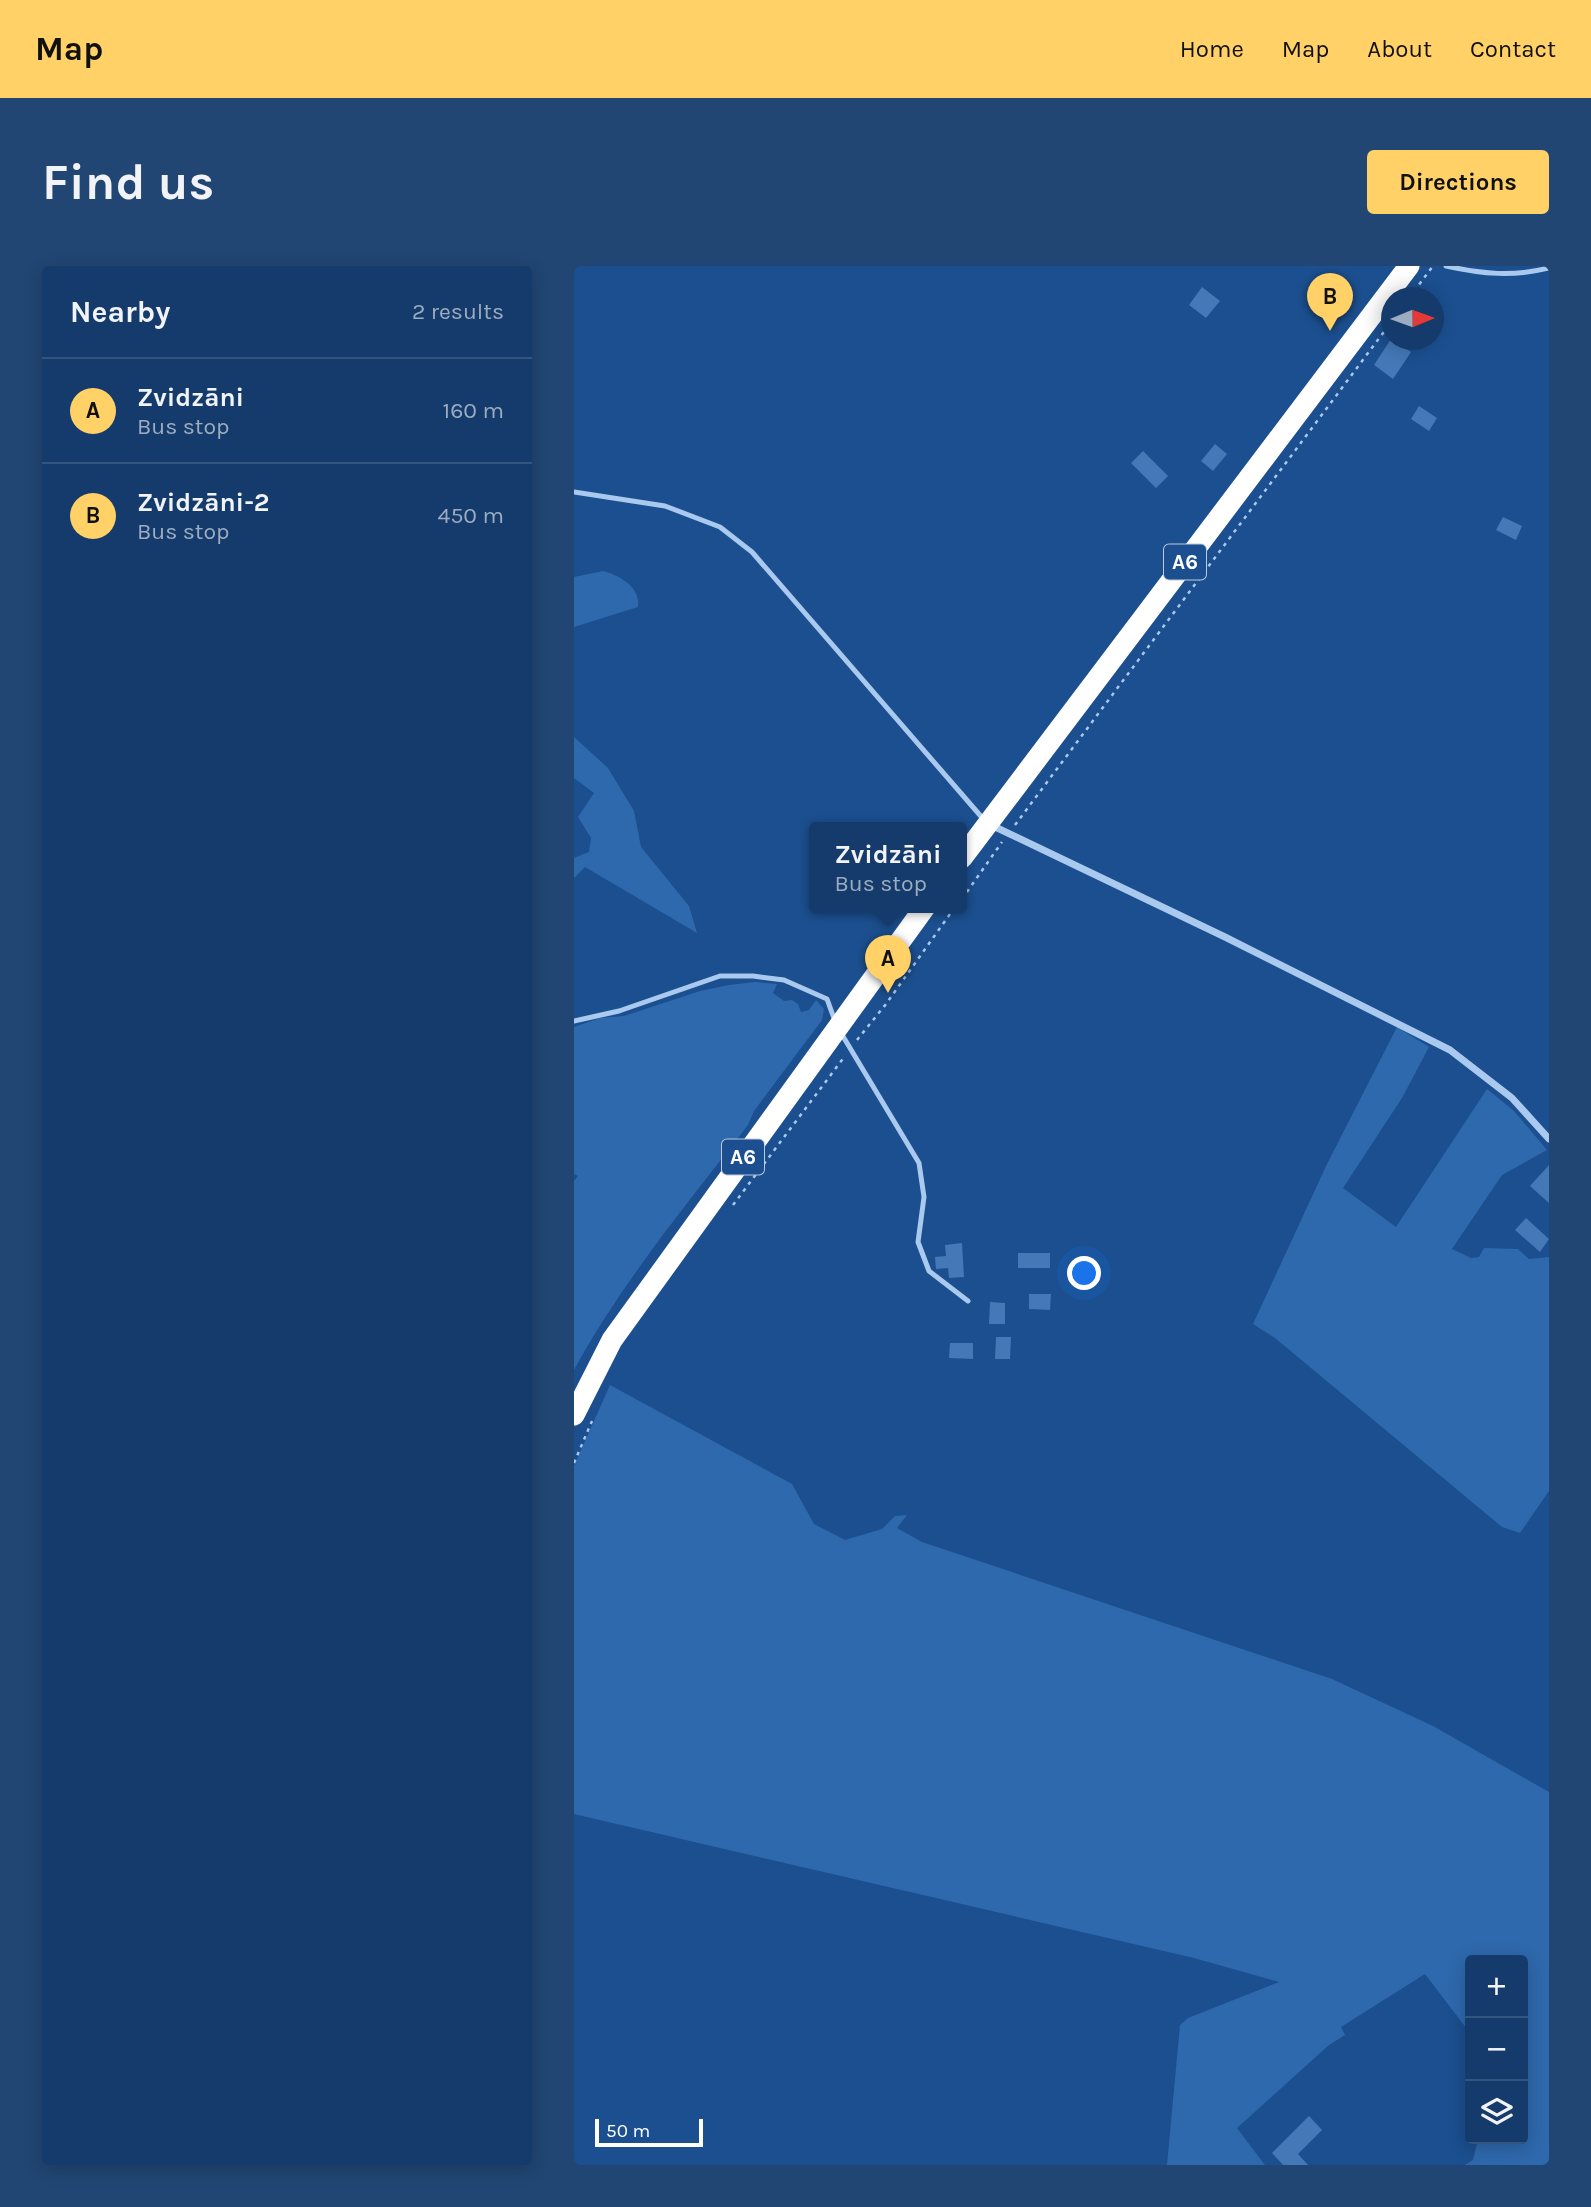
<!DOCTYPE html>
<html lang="en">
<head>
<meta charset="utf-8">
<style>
	:root { --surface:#143b6b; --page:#214673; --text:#f1f3f6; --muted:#9dadc1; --line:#33557e; --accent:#ffd166 }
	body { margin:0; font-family:Karla,sans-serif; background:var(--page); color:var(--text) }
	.controls { position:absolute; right:21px; bottom:21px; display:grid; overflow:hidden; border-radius:7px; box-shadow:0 4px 18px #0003 }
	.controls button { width:63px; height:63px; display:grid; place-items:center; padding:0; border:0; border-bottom:2px solid var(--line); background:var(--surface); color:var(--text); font:35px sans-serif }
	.compass { position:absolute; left:807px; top:21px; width:63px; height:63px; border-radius:50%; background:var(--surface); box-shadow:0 4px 18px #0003; rotate:89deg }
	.scale { position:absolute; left:21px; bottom:18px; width:108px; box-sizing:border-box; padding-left:7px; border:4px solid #fff; border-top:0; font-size:19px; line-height:24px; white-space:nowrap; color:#fff; -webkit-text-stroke:5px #1b4f8f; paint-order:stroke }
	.you { position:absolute; left:511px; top:1008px; width:24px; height:24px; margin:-18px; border:5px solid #fff; border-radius:50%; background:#1a73e8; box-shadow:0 0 0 10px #1a73e833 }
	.badge { display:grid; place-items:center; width:46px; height:46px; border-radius:50%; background:var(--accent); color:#111; font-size:23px; font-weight:700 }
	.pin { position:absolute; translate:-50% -58px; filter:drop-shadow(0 2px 4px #0008) }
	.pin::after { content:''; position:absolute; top:37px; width:24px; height:21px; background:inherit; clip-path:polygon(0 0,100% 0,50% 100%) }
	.popup { position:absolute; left:235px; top:556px; width:158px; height:91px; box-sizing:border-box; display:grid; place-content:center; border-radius:7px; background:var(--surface); filter:drop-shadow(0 2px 5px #0005); font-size:23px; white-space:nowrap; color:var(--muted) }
	.popup b { font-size:26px; color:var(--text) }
	.popup::after { content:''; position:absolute; left:50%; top:100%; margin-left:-14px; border:14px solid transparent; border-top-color:var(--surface) }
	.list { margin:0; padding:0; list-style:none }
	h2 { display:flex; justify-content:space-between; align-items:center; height:91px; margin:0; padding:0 28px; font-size:30px }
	h2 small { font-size:23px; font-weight:400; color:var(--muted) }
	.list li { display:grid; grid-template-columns:46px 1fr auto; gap:21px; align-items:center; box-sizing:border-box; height:105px; padding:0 28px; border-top:2px solid var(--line) }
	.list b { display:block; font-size:26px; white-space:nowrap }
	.list p { margin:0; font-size:23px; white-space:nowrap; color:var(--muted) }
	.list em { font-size:23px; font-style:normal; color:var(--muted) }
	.icon { flex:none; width:38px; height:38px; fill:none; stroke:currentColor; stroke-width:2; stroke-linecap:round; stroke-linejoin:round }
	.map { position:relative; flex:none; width:975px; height:1899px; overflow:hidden; border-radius:7px }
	header { display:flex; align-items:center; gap:42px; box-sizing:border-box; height:98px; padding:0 35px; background:var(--accent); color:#111 }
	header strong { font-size:33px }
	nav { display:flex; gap:38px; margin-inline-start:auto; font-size:24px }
	.intro { display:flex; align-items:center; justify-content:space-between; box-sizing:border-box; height:168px; padding:0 42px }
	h1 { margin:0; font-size:49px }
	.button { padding:18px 32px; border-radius:7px; background:var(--accent); color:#111; font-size:24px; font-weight:700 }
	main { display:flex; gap:42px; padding:0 42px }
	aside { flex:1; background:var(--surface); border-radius:7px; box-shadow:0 4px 18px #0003 }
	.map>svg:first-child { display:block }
</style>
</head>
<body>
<header>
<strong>Map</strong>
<nav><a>Home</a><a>Map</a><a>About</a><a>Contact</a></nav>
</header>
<div class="intro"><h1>Find us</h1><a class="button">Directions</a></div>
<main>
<aside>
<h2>Nearby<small>2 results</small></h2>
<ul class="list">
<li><span class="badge">A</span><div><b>Zvidzāni</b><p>Bus stop</p></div><em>160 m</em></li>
<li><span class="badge">B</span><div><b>Zvidzāni-2</b><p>Bus stop</p></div><em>450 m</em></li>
</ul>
</aside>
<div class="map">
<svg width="975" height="1899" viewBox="0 0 975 1899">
	<rect width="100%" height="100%" fill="#1b4f8f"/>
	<!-- green -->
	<path fill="#2e69ad" d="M29 305C45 309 67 321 64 341L0 361V311Z
		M0 471 34 502 60 545 67 581 115 640 123 667 11 601 0 612V592L15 586 17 572 4 551 20 527 0 512Z
		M181 716 203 718 199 727 210 735 218 734 224 738 227 746 235 744 242 734 250 743 248 754 180 845 174 859C113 938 48 1016 0 1104V915L4 910 0 908V761L26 752 50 750 126 725 155 719Z
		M823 761 855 781 828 832 769 922 822 961 913 823 940 845 973 884 928 909 878 983 897 992 905 991 910 982 944 983 955 993 975 991V1225L946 1267 928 1261 701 1072 679 1058 753 898Z
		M36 1119 218 1218 240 1258 271 1274 308 1263 321 1250 333 1249 323 1262 348 1276 758 1413 859 1460 975 1526V1899H891L899 1894 904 1873H949V1694H896V1767L851 1708 767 1761 771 1769 755 1779 663 1862 691 1899H593L606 1759 614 1752 705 1716 620 1692 0 1548V1200Z"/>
	<!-- building -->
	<path fill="#4478b7" d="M628 21 646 35 632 52 615 39Z
		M817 73 837 86 819 113 800 99Z
		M845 140 863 152 855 165 837 153Z
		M641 178 653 188 639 205 627 195Z
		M569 185 594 210 582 222 557 197Z
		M929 251 948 260 942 274 922 264Z
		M975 899V937L956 920Z
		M952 952 975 973 966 986 941 964Z
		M388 977 390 1011 375 1012 374 1002 362 1003 361 991 372 990 371 979Z
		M444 987H476V1002H444Z
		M455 1028H477L476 1044 455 1043Z
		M416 1036 431 1037V1058H415Z
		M422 1071H437L436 1093H421Z
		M376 1077H399V1093L375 1092Z
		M735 1850 748 1864 724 1888 734 1899H709L698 1887Z"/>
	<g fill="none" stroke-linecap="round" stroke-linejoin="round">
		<!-- path -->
		<path stroke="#a9c9ee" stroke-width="2.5" stroke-dasharray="3.5 5" stroke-linecap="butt" d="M835 32 859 0
			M441 559 818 55
			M388 633 428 576
			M283 774 312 738 381 641
			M159 939 271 790
			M0 1197 18 1155"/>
		<!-- lane -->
		<path stroke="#a9c9ee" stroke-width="5" d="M872 0C909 8 938 11 975 2
			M0 226 91 240 146 261 178 286 411 555
			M0 755 45 745 146 710H179L210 714 253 733 261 755
			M267 767 345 897 350 931 344 976 355 1005 394 1035"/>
		<!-- street -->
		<path stroke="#a9c9ee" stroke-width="7" d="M417 559 651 671 876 784 938 832 975 873"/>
		<!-- highway -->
		<path stroke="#fff" stroke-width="21" d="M388 592 835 0
			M0 1149 38 1074 351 641"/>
	</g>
	<g text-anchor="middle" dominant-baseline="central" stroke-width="5" stroke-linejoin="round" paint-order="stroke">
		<!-- shield labels -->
		<g fill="#1b4f8f" stroke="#bbcadd" stroke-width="2">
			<rect x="590" y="278.5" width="42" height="35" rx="5"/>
			<rect x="148" y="873.5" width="42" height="35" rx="5"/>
		</g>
		<g font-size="21" font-weight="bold" fill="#fff">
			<text x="611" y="296">A6</text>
			<text x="169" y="891">A6</text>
		</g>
	</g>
</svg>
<div class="controls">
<button>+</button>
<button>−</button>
<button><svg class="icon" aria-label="layers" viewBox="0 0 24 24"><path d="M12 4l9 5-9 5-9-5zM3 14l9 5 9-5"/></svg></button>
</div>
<svg class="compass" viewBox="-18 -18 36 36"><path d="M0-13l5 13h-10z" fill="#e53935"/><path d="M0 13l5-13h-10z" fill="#9dadc1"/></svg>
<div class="scale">50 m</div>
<div class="you"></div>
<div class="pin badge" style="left:314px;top:727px">A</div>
<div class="popup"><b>Zvidzāni</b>Bus stop</div>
<div class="pin badge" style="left:756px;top:65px">B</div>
</div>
</main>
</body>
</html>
